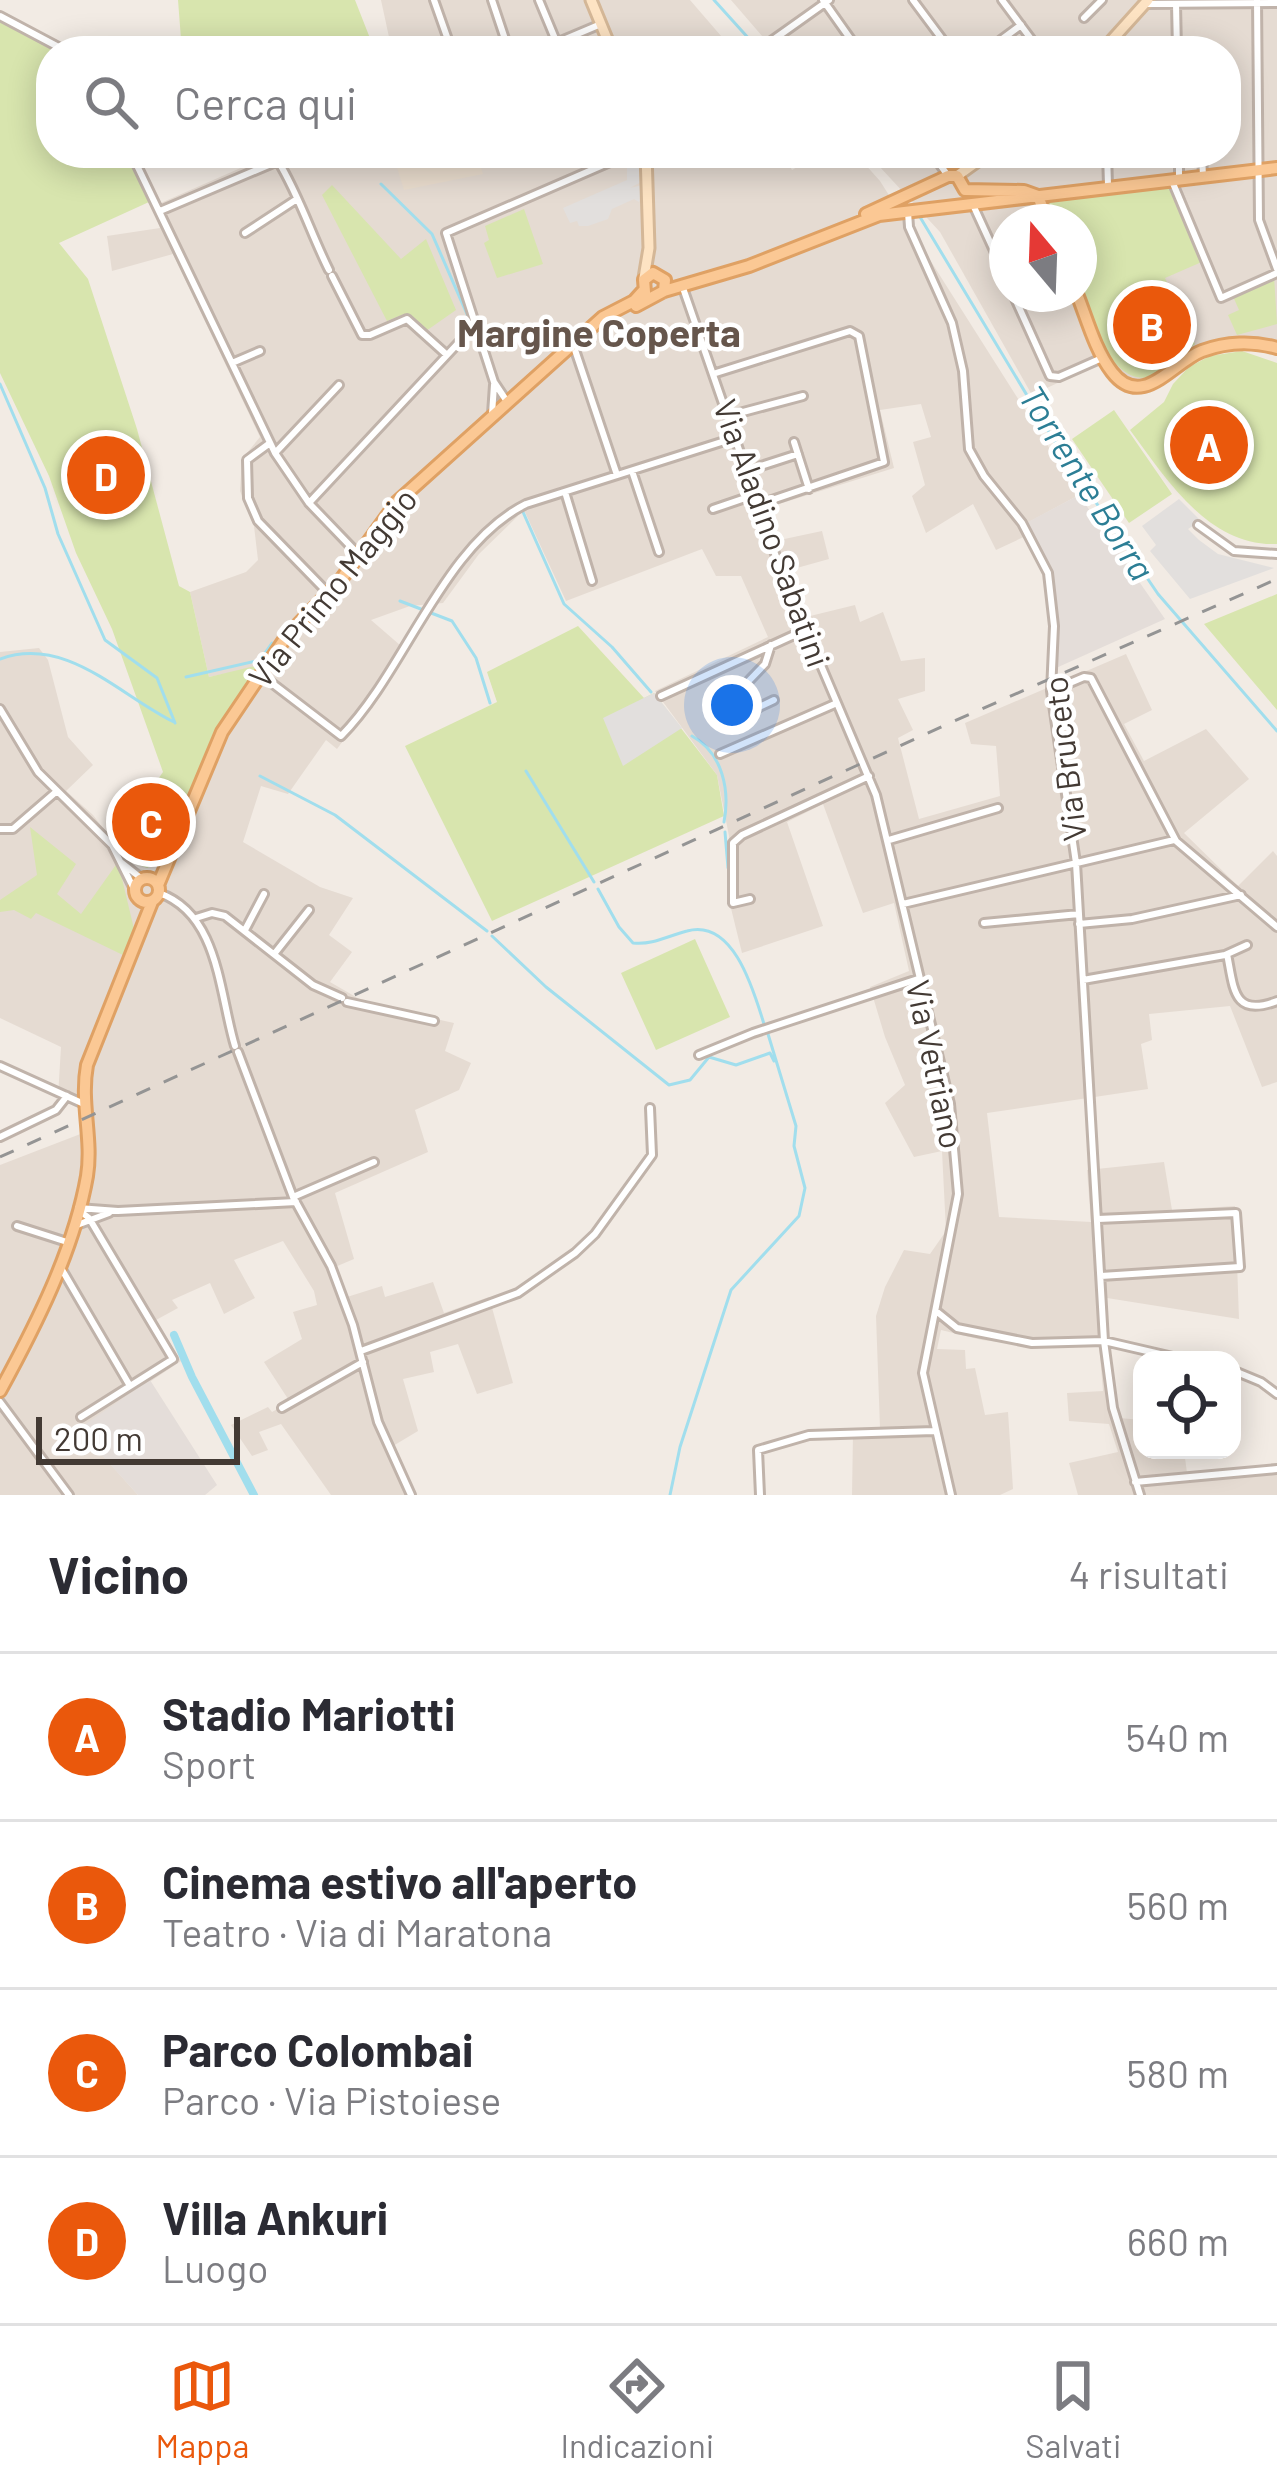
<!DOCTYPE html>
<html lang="it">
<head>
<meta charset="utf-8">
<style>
	:root { --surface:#fff; --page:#f2f2f3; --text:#2b2b33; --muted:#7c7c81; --line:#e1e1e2; --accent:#ea580c }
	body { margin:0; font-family:Barlow,sans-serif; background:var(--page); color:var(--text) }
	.controls { position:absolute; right:36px; bottom:36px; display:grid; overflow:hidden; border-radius:24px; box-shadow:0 6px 30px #0003 }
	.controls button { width:108px; height:108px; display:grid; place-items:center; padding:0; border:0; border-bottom:3px solid var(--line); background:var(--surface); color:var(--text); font:60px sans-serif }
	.compass { position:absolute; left:989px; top:204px; width:108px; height:108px; border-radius:50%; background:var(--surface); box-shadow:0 6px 30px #0003; rotate:341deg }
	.scale { position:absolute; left:36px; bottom:30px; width:204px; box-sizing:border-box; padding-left:12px; border:6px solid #433a34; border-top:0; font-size:33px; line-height:42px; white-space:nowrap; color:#433a34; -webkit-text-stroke:9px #fff; paint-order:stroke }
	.you { position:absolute; left:732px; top:705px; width:42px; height:42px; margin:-30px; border:9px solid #fff; border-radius:50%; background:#1a73e8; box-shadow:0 0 0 18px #1a73e833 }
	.badge { display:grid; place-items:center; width:78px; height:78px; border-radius:50%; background:var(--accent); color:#fff; font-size:39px; font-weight:700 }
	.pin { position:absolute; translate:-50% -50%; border:6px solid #fff; box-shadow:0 3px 12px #0006 }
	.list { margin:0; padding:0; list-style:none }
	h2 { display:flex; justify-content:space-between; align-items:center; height:156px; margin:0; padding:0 48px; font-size:51px }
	h2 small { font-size:39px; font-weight:400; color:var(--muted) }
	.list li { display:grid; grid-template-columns:78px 1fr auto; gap:36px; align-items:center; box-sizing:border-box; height:168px; padding:0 48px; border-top:3px solid var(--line) }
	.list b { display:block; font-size:45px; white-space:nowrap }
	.list p { margin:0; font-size:39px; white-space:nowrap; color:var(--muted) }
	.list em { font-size:39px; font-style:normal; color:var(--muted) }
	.icon { flex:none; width:66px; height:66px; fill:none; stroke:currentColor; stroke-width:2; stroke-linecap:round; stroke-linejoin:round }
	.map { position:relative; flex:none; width:1277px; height:1495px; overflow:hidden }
	.search { position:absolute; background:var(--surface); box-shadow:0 6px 30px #0003; left:36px; right:36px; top:36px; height:132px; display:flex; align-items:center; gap:30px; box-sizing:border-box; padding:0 42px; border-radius:48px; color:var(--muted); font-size:45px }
	.sheet { height:828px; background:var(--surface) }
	nav { display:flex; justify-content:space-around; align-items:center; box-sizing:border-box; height:168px; border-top:3px solid var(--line); background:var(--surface); font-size:33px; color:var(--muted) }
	nav a { display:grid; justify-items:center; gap:6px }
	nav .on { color:var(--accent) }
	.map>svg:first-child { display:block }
</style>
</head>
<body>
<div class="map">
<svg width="1277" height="1495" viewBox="0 0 1277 1495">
	<rect width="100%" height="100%" fill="#f2ebe4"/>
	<!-- residential -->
	<path fill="#e5dbd2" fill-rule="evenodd" d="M381 0H690L734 51H426L424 44 392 51Z
		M731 0H1277V345L1219 341 1197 347 1164 373 1140 382 1100 363 1032 395 940 232 867 153H1226V51H775ZM1007 222H1079V294H1007Z
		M275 153H783L792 170 821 153H855L880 181 1079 495 1027 523 1030 534 996 550 973 504 926 533 912 496 925 485 913 442 931 437 921 404 880 410 894 468 763 509 775 541 822 531 829 559 786 571 802 618 855 605 860 622 883 612 901 661 925 658V691L898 699 913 730 898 738 919 819 1000 796 996 746 971 744 965 723 1126 654 1152 710 1124 724 1144 761 1206 729 1249 779 1184 833 1238 886 1273 851 1277 856V1082L1262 1087 1230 1006 1149 1014 1152 1040 1141 1044 1148 1089 987 1113 999 1217 1091 1222 1087 1170 1164 1162 1172 1210 1235 1206 1239 1319 1107 1298 1106 1336 1119 1418 1142 1420V1450H1184L1187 1473 1277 1464V1495H1078L1069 1463 1118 1452 1109 1424 1069 1421 1067 1393 1103 1391 1099 1344 1041 1347 982 1340 941 1330 937 1349 965 1350 966 1369 975 1368 985 1415 1008 1412 1013 1489 1000 1495H852L853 1434 880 1428 876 1316 885 1287 904 1250 930 1254 946 1231 942 1151 914 1157 885 1103 905 1085 885 1037 870 987 909 971 894 903 863 913 823 804 787 822 823 926 742 953 727 892 729 836 717 775 655 691 768 637 741 576H716L702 549 566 601 524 510 479 554 443 603 410 606 371 620 408 652 337 749 326 740 288 794 261 786 243 842 320 887 353 898 329 935 352 952 330 982 368 1004 454 1023 445 1051 471 1063 459 1090 415 1110 428 1152 335 1193 354 1259 335 1267 347 1297 382 1286 385 1297 433 1282 444 1313 489 1297 513 1383 477 1394 458 1344 430 1352 434 1372 403 1379 418 1431 393 1446 416 1495H331L281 1424 259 1432 268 1450 252 1456 231 1425 268 1407 272 1412 290 1402 264 1362 302 1339 293 1312 317 1305 314 1291 283 1241 234 1260 255 1298 224 1314 210 1283 172 1300 178 1308 156 1320 181 1361 79 1429 138 1495H0V1165L83 1133 79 1106 58 1097 61 1047 0 1018V652L39 648 48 660 68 737 93 765 66 791 93 815 132 866 151 872 160 868 212 736 258 667 209 677 190 592 246 572 258 560 254 526 240 491 242 459 260 437 173 254 112 271 107 236 160 228 153 209 163 202Z"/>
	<!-- industrial -->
	<path fill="#e4ddd9" d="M1079 495 1165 619 1056 668 1057 630 1052 592 1026 523Z
		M150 1380 217 1485 205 1495H138L78 1429Z"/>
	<!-- education -->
	<path fill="#eaddce" d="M397 153H476L483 174 404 190 394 158Z"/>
	<!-- green -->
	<path fill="#d8e5ae" d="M178 0H355L375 51H187L181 39Z
		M0 19 56 51H51V153H129L149 202 59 243 88 279 137 429 179 586 190 592 209 677 259 665 212 736 164 859 147 868 128 861 121 854 123 845 111 835 137 809 163 772 112 629 76 553 49 476 0 373Z
		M332 185 401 259 426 239 456 310 426 331 404 314 387 321 322 195Z
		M1169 188 1204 261 1165 278 1195 344C1181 355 1166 373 1149 377 1113 386 1086 316 1080 288 1075 268 1079 243 1079 222H1052L1043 201Z
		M524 209 543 264 497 278 484 243 489 240 485 226Z
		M1274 276 1277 324 1237 335 1228 315 1239 310 1232 294Z
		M1242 351 1277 363V544C1209 547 1167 480 1130 430L1164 402 1173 384 1189 367 1210 356Z
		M1114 410 1172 494 1129 523 1072 439Z
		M1277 594V710L1204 624Z
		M578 626 644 698 654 693 717 775 724 816 492 921 405 746 497 702 487 672Z
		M30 827 76 864 57 894 81 914 118 862 135 933 125 956 36 913 31 919 14 910 0 912V900L37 875Z
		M695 939 730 1017 656 1050 621 973Z"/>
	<!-- parking -->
	<path fill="#e2dfdd" d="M640 160 641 182 630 188 642 185 639 202 634 199 612 209 608 219 588 226H579L577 221 570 223 563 208 627 180V163Z
		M1179 499 1201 521 1188 529 1199 540 1218 554 1274 568 1190 599 1150 551 1156 545 1142 526Z
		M654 693 682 728 623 766 603 718Z"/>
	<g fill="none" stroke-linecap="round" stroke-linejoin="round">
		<!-- stream -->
		<path stroke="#a1deed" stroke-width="3" d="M714 0 760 51
			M381 184 432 234 470 321
			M920 217 1055 442 1158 594 1277 731
			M0 384 45 488 58 534 105 640 157 678 175 723
			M523 512 564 604 612 647 651 692
			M400 601 452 621 476 658 490 703
			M0 659C66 635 119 695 174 722
			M186 677 260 660 272 643
			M692 736C723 753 730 791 724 822
			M526 771 594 882
			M260 776 335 815 487 931
			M725 832 728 868
			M598 889 619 927 633 943C654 945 667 936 687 931 734 918 754 992 764 1024
			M492 936 546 987 669 1085 690 1080 709 1057 736 1065 770 1053 774 1061
			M670 1495 680 1447 731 1290 799 1216 805 1188 794 1146 796 1126 768 1034"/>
		<!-- canal -->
		<path stroke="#a1deed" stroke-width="8" d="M174 1335 192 1377 254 1495"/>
		<!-- street casing -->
		<g stroke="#c0b3aa" stroke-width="12">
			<path id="street" d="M434 0 452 51
				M492 0 509 51
				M539 0 556 41
				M823 0 859 51
				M913 0 951 51
				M1002 0 1040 51
				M1257 0 1259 220 1277 269
				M1145 4 1277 3
				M1176 4 1177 51
				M0 16 66 51
				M1084 18 1102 0
				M770 42 829 0
				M537 51 601 24
				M986 51 1021 25
				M131 153 275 453 309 503 358 554
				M932 153 948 176
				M1107 153 1108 185
				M1179 153V179
				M1202 153 1203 177
				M278 161C299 195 311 234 329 270
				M1172 181 1221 298 1277 273
				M974 207 1007 279
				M160 211 297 153
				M908 212 909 227 952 323 963 371 969 449 984 476 1022 523 1048 573 1054 626 1051 691 1076 863 1104 1341 1113 1408 1140 1495
				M245 233 297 199
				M332 276 362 335H370L407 319 447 355
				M683 288 781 571 876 795 950 1104 958 1194 923 1373 951 1495
				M1013 294 1050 376 1059 377 1102 358
				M574 347 617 475
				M232 363 260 351
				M716 373 850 331 859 336 884 462 757 505
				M506 400 494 382 446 233 617 159 646 153
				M492 414 494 385
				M728 416 803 396
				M794 442 809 489
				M270 443 247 460 248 498 258 521 328 593
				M275 453 339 385
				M761 466 798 454
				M632 471 659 552
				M565 492 592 581
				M309 503 476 324
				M713 509 754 495
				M1198 525 1234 551 1277 554
				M771 645 765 664 742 688 753 710 774 700
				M260 674 341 736C405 672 442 546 526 504L734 438
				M1051 691 1084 677 1091 678 1176 841 1277 927
				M661 696 805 630
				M0 709 38 772 112 845 134 889
				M720 754 837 703
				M0 829H13L57 791
				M889 840 998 808
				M122 863 142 879
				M159 893C219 914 219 993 235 1046
				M750 899 733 903V843L742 835 869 776
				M903 904 1174 840
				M196 918 212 913 225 916 313 985 342 998
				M984 923 1079 914
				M1079 924 1132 919 1241 895
				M245 930 264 894
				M275 953 309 910
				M1227 954C1234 989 1233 1018 1277 1001
				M1083 980 1225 955 1247 945
				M347 1002 434 1021
				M238 1052 293 1197 331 1266 353 1325 378 1422 411 1495
				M699 1055 753 1033 918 979
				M0 1066 84 1104
				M0 1137 56 1110 67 1096
				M293 1197 374 1162
				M78 1208 118 1211 296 1202
				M80 1211 89 1218 173 1359 81 1417
				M1098 1219 1236 1213 1240 1267 1101 1276
				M77 1225 109 1213
				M17 1226 67 1242
				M61 1268 130 1386
				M936 1311 957 1328 1032 1343 1104 1341 1186 1360
				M361 1351 518 1293 575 1253 595 1234 652 1155 650 1108
				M1232 1370 1261 1382 1277 1394
				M0 1402 69 1495
				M282 1408 363 1362
				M1135 1482 1277 1469
				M760 1495 758 1450 809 1435 934 1431"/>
		</g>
		<!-- secondary casing -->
		<g stroke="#d4b797" stroke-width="15">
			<path id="secondary" d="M591 0 612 51
				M1102 51 1148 0
				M957 176 989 153
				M644 278 649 248 646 153"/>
		</g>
		<!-- primary casing -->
		<g stroke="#dfa164" stroke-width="16">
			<path id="primary" d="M965 190 1024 191 1038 196
				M1038 196 1048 222
				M866 214 948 176H957L965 190
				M645 292 644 280 653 273 665 280 664 291
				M1077 294C1087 319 1095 350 1112 372 1142 411 1173 362 1202 351 1226 342 1253 341 1277 348
				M636 306 664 291 749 266 879 215 1277 168
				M135 890a12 12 0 1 1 24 0a12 12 0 1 1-24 0Z
				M158 885 222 732 286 637 340 581 397 502 603 317 634 301 644 290
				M0 1391C36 1325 74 1250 87 1176 93 1139 80 1103 87 1065L152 902"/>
		</g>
		<!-- street -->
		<use href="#street" stroke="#fff" stroke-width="6"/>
		<!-- secondary -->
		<use href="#secondary" stroke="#fde3c3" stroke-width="9"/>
		<!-- primary -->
		<use href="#primary" stroke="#fbc894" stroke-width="10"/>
		<!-- rail -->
		<path stroke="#949494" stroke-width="3" stroke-dasharray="15 15" stroke-linecap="butt" d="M0 1157 952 722 1277 579"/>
	</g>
	<g text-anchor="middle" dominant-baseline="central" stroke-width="9" stroke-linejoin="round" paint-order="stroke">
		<!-- street labels -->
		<g font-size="33" fill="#433a34" stroke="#fff">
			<text transform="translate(773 533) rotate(70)">Via Aladino Sabatini</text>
			<text transform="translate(332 587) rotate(-51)">Via Primo Maggio</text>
			<text transform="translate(1064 759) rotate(-97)">Via Bruceto</text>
			<text transform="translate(936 1064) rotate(78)">Via Vetriano</text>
		</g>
		<!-- water labels -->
		<g font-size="36" font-style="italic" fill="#2c7e95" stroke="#fff">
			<text transform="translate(1088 482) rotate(58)">Torrente Borra</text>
		</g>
		<!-- quarter labels -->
		<g font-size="39" font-weight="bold" fill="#66564c" stroke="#fff">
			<text x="599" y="331">Margine Coperta</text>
		</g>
	</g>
</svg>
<div class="controls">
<button><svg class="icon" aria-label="locate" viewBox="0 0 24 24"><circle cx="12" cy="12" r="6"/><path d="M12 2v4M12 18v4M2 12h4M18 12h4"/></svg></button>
</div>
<svg class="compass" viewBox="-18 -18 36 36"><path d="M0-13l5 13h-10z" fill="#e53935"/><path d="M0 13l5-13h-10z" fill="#7c7c81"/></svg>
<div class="scale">200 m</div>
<div class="you"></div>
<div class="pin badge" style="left:1209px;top:445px">A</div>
<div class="pin badge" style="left:1152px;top:325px">B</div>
<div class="pin badge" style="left:151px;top:822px">C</div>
<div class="pin badge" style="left:106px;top:475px">D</div>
<div class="search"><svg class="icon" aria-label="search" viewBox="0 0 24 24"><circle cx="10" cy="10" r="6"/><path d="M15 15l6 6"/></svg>Cerca qui</div>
</div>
<section class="sheet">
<h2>Vicino<small>4 risultati</small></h2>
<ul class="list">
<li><span class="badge">A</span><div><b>Stadio Mariotti</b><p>Sport</p></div><em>540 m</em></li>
<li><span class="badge">B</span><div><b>Cinema estivo all'aperto</b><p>Teatro · Via di Maratona</p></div><em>560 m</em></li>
<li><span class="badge">C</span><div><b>Parco Colombai</b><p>Parco · Via Pistoiese</p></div><em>580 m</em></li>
<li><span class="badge">D</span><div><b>Villa Ankuri</b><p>Luogo</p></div><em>660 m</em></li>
</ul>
</section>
<nav>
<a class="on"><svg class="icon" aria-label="map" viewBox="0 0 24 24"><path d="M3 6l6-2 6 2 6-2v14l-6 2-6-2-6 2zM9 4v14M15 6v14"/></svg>Mappa</a>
<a><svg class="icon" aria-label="directions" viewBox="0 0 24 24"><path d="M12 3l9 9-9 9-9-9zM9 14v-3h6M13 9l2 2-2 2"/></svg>Indicazioni</a>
<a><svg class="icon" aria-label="saved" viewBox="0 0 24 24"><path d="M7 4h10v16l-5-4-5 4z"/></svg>Salvati</a>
</nav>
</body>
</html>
